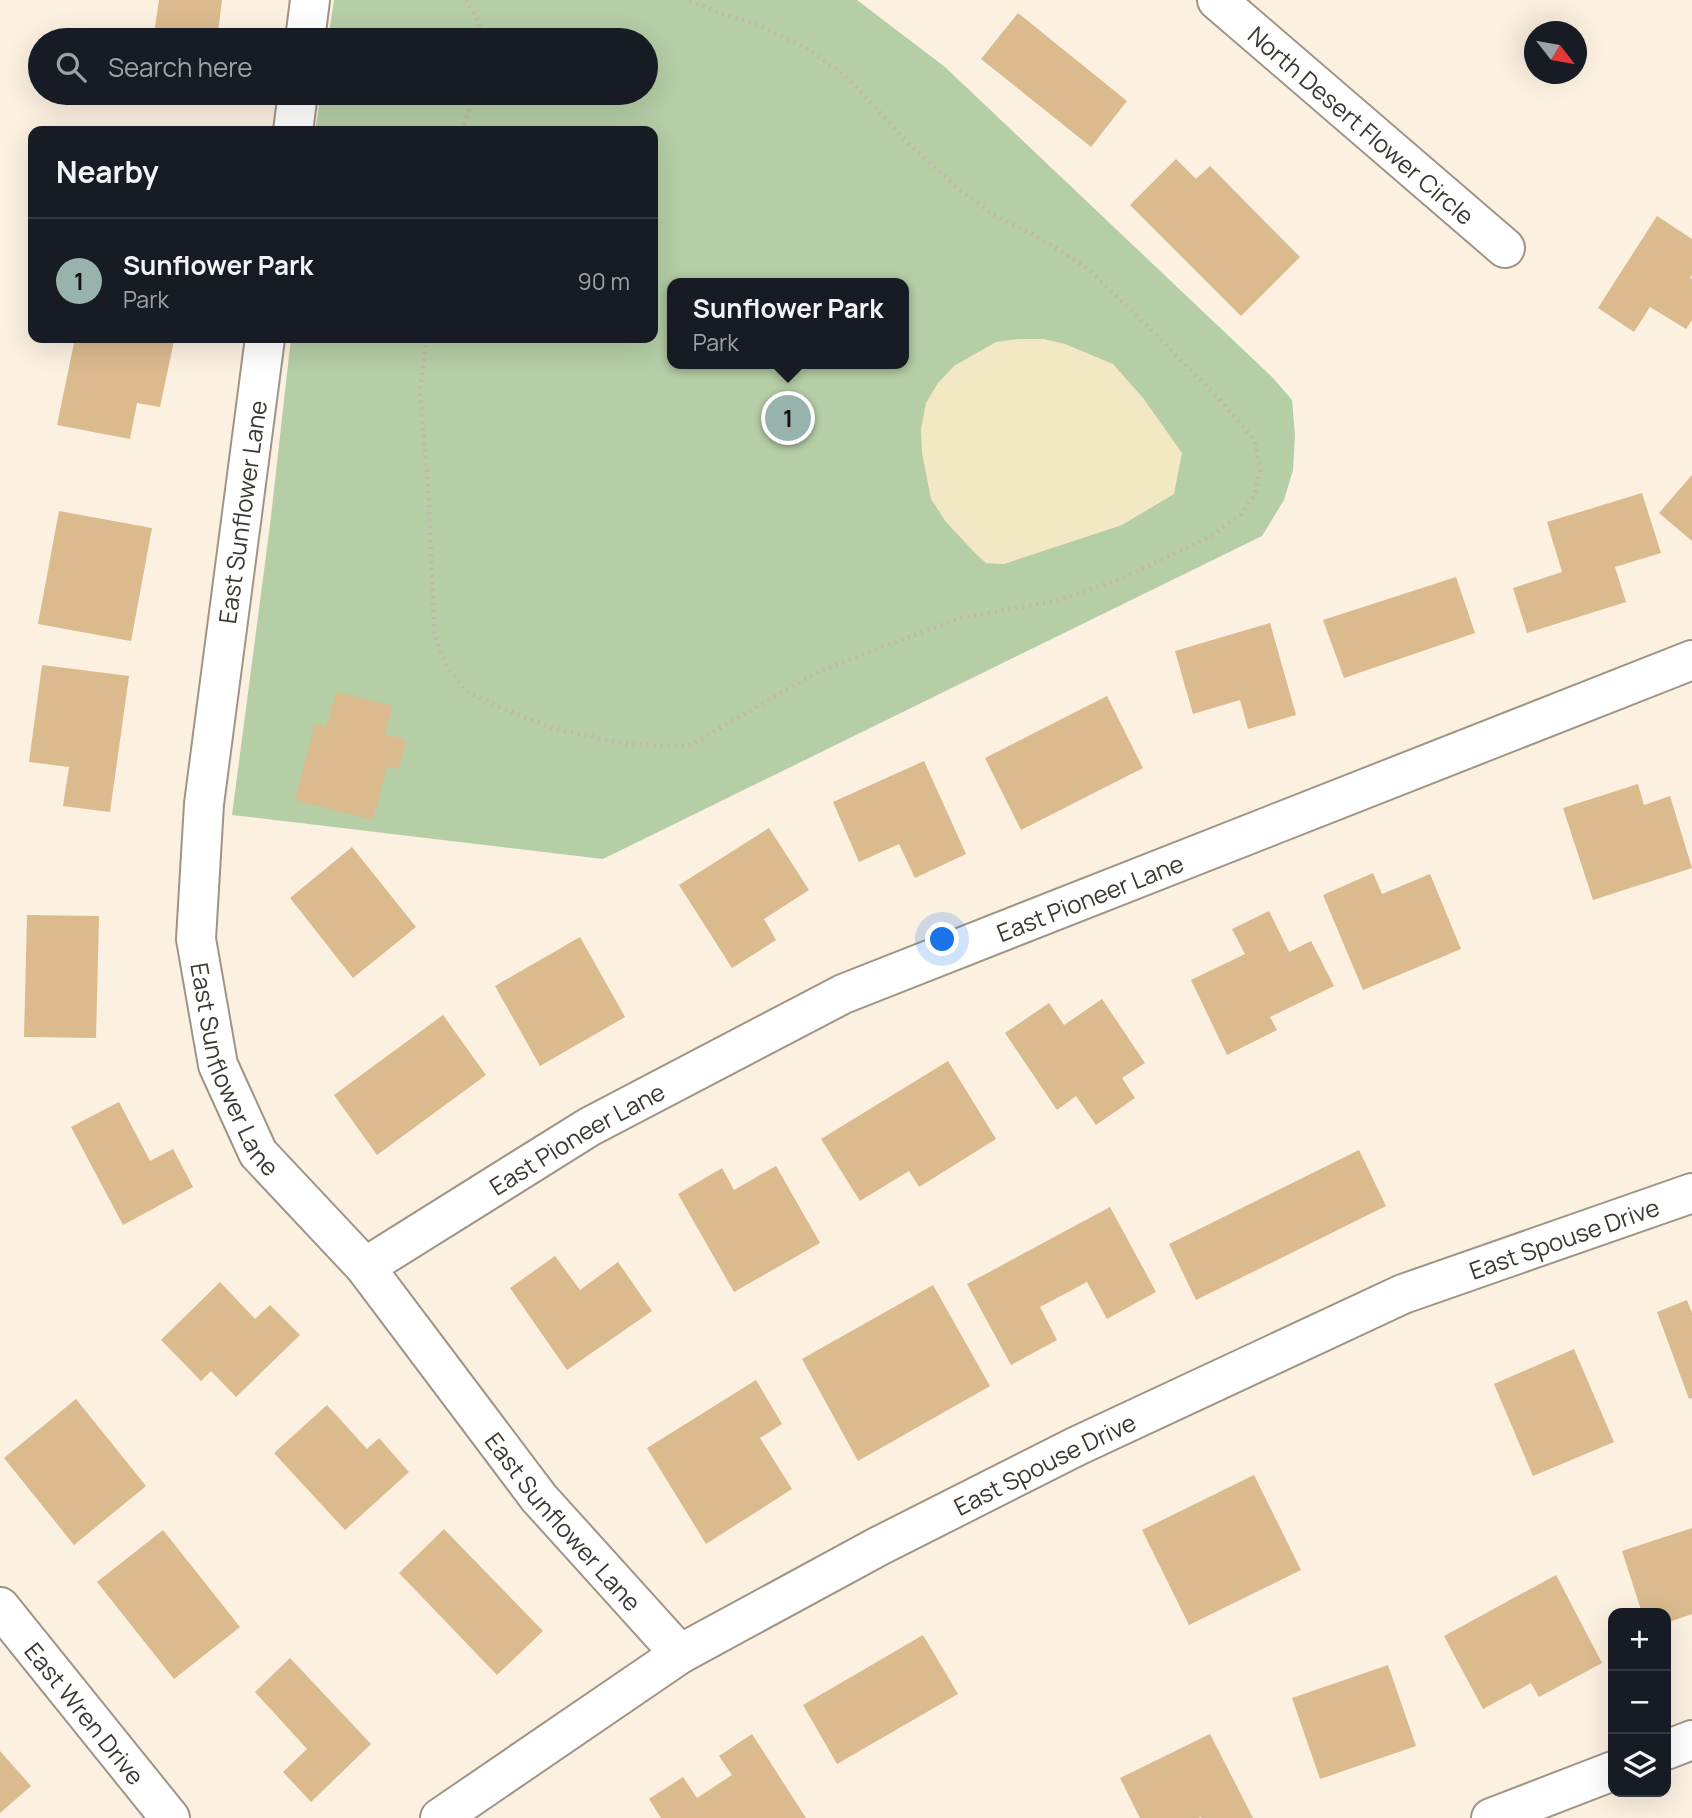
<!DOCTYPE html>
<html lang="en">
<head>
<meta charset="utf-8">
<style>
	:root { --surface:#171b24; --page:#242831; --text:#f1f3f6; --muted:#9ea1a6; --line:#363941; --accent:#97b3ab }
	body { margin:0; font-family:Manrope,sans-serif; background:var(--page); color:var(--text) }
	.controls { position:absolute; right:21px; bottom:21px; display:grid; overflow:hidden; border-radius:14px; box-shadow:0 7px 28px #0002 }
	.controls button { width:63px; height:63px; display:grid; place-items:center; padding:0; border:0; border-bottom:2px solid var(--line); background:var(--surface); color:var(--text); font:35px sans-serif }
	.compass { position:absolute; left:1524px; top:21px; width:63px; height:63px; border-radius:50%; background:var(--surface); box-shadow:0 7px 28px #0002; rotate:121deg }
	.you { position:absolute; left:943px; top:940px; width:24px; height:24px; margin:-18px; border:5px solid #fff; border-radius:50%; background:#1a73e8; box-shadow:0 0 0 10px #1a73e833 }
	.badge { display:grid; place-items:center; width:46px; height:46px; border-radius:50%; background:var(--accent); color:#111; font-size:23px; font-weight:700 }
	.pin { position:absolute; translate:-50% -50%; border:4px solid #fff; box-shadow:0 2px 7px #0006 }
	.popup { position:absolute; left:667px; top:278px; width:242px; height:91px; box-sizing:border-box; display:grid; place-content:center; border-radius:14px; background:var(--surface); filter:drop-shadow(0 2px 5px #0005); font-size:23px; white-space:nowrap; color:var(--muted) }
	.popup b { font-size:26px; color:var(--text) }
	.popup::after { content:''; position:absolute; left:50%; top:100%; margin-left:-14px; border:14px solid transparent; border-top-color:var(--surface) }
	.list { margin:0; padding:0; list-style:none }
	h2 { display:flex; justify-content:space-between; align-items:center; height:91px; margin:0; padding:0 28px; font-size:30px }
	h2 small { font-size:23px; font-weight:400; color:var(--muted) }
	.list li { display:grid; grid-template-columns:46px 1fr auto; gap:21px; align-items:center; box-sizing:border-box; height:126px; padding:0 28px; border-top:2px solid var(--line) }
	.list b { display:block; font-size:26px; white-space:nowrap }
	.list p { margin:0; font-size:23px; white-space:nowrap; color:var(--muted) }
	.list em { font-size:23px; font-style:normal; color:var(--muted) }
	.icon { flex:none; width:38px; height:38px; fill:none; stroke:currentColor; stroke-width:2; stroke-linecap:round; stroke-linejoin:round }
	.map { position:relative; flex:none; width:1692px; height:1818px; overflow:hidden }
	.search { position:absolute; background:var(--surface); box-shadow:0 7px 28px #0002; left:28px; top:28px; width:630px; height:77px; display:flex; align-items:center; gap:18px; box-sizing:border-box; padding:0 24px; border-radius:38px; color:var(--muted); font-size:26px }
	.panel { position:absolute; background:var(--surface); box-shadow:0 7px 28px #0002; left:28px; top:126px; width:630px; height:217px; border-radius:14px }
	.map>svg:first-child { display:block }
</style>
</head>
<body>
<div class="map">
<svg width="1692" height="1818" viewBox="0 0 1692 1818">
	<rect width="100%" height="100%" fill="#fcf0e1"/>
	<!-- green -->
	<path fill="#b5cea6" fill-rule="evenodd" d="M334 0H857L945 67 1272 377 1292 400 1295 435 1293 470 1284 500 1262 536 603 859 232 815 270 525 291 338H653V131H315L321 93H646V40H328ZM672 283H903V364H672Z"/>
	<!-- sand -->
	<path fill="#f2e8c3" d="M1018 339H1044L1065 344 1113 364 1143 398 1182 453 1174 494 1122 525 1004 564 986 563 976 554 946 522 931 499 922 453 921 429 926 403 938 383 954 366 996 342Z"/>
	<!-- building -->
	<path fill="#dbba8e" d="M159 0H222L217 40H153Z
		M1018 13 1127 101 1091 147 981 59Z
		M1176 159 1196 179 1210 166 1300 257 1241 316 1130 205Z
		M1657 216 1692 239V275L1690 278 1692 279V320L1686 329 1650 307 1634 332 1598 308Z
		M75 338H156L174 341 160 407 137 403 130 439 57 425Z
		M1692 475V541L1659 513Z
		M1642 493 1661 553 1615 567 1626 602 1527 633 1513 588 1562 572 1547 522Z
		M59 511 152 528 131 641 38 624Z
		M1456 577 1475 633 1344 678 1323 620Z
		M1270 623 1296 715 1248 729 1240 700 1193 714 1175 651Z
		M42 665 129 676 110 812 63 806 69 767 29 762Z
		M336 692 393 706 385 734 406 740 399 769 387 766 373 820 295 800 315 724 326 727Z
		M1107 696 1143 768 1021 830 985 758Z
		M924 761 966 854 915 878 899 844 859 862 833 802Z
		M1638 784 1644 805 1670 796 1692 868 1593 900 1563 808Z
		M769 828 809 890 764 919 776 940 732 968 679 885Z
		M352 847 416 927 353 978 290 898Z
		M1373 873 1382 894 1430 874 1461 949 1363 990 1323 895Z
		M1269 911 1289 952 1311 941 1334 986 1270 1017 1277 1030 1227 1055 1191 980 1245 954 1232 929Z
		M27 915 99 916 96 1038 24 1037Z
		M580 937 625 1017 540 1066 495 986Z
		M1102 999 1145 1063 1122 1078 1135 1098 1096 1125 1076 1096 1057 1110 1005 1033 1049 1003 1064 1025Z
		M443 1015 486 1075 377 1155 334 1095Z
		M948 1061 996 1139 919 1187 909 1171 860 1201 821 1139Z
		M119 1102 150 1161 173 1149 193 1187 123 1225 71 1127Z
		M1359 1150 1386 1206 1196 1300 1169 1244Z
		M776 1166 820 1243 734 1292 678 1194 722 1168 734 1190Z
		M1110 1207 1156 1292 1107 1319 1087 1282 1040 1307 1057 1340 1011 1365 967 1284Z
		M555 1256 580 1290 618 1262 652 1311 567 1370 510 1288Z
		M220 1282 255 1319 270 1305 300 1335 236 1397 211 1371 201 1381 161 1340Z
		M933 1285 990 1386 858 1461 802 1359Z
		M1687 1300 1692 1313V1398L1689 1399 1657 1312Z
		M1574 1349 1614 1442 1533 1476 1494 1384Z
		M756 1380 782 1424 760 1438 792 1489 706 1544 647 1448Z
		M76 1399 146 1486 74 1545 4 1458Z
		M327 1405 367 1449 379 1438 409 1472 345 1530 274 1453Z
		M1254 1475 1301 1570 1189 1625 1142 1530Z
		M1692 1528V1614L1666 1623V1613H1642L1622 1551Z
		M444 1529 543 1631 497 1675 399 1573Z
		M163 1530 240 1627 174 1679 97 1582Z
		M1556 1575 1602 1663 1539 1697 1531 1683 1483 1709 1444 1636Z
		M923 1635 958 1694 837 1764 803 1705Z
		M290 1658 371 1744 311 1802 283 1772 307 1749 255 1692Z
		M1388 1665 1416 1746 1320 1779 1292 1698Z
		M752 1734 806 1818H661L649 1799 683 1777 697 1798 732 1775 719 1756Z
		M1210 1734 1253 1818H1202L1201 1817 1198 1818H1140L1120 1778Z
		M0 1751 31 1786 0 1813Z"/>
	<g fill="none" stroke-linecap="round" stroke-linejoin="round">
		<!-- minor casing -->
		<g stroke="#9f9486" stroke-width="42">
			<g id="minor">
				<path id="s1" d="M1217 0 1505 248"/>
				<path d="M305 40 310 0"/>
				<path d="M293 131 298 93"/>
				<path id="s2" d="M265 338 204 804 196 939 218 1065 258 1153 365 1267 539 1498 680 1654"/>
				<path id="s3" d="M365 1267 589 1127 843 994 1692 660"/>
				<path id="s4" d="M0 1607 170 1818"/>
				<path d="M1666 1750 1692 1740"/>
				<path d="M1491 1818 1613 1771"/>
			</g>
		</g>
		<!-- secondary casing -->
		<g stroke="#9f9486" stroke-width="42">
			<g id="secondary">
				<path id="s5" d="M440 1818 680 1654 879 1546 1077 1446 1403 1294 1692 1193"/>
			</g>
		</g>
		<!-- path -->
		<path stroke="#c1b7ab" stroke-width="4.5" stroke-dasharray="2 5" stroke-linecap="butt" d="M466 0 478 21 482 40
			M461 131 476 93
			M427 338 420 391 429 500 434 633 446 665 466 691 503 709 556 729 626 744 662 746 690 745 819 671 957 619 1059 600 1123 578 1213 535 1241 514 1255 495 1260 470 1255 441 1221 401 1145 323 1085 267 1037 236 994 215 961 191 910 145 847 77 806 48 759 25 723 14 688 0"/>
		<!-- minor -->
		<use href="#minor" stroke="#fff" stroke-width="38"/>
		<!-- secondary -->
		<use href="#secondary" stroke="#fff" stroke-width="38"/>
	</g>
	<g text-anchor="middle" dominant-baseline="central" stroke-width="5" stroke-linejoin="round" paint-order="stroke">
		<!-- street labels -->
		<g font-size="24" fill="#3c3731" stroke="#fff">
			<text stroke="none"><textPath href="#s1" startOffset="191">North Desert Flower Circle</textPath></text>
			<text transform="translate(242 512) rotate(-82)">East Sunflower Lane</text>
			<text stroke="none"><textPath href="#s3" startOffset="816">East Pioneer Lane</textPath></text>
			<text stroke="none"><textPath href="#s2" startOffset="742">East Sunflower Lane</textPath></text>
			<text stroke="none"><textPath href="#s3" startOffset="248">East Pioneer Lane</textPath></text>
			<text stroke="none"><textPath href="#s5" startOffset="1269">East Spouse Drive</textPath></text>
			<text stroke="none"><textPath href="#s5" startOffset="702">East Spouse Drive</textPath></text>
			<text stroke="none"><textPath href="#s2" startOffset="1309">East Sunflower Lane</textPath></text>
			<text stroke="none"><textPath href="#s4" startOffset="136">East Wren Drive</textPath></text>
		</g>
	</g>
</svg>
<div class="controls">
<button>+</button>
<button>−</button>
<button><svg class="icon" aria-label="layers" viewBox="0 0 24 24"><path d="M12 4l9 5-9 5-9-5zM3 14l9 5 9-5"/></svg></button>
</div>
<svg class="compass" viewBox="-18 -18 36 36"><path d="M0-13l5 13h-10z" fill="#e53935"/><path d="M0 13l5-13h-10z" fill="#9ea1a6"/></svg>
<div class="you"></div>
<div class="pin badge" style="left:788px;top:418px">1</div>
<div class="popup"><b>Sunflower Park</b>Park</div>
<div class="search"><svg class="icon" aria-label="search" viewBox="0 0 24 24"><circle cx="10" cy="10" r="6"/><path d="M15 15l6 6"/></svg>Search here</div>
<section class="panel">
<h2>Nearby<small></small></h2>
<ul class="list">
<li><span class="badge">1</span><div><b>Sunflower Park</b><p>Park</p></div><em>90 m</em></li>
</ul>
</section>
</div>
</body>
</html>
